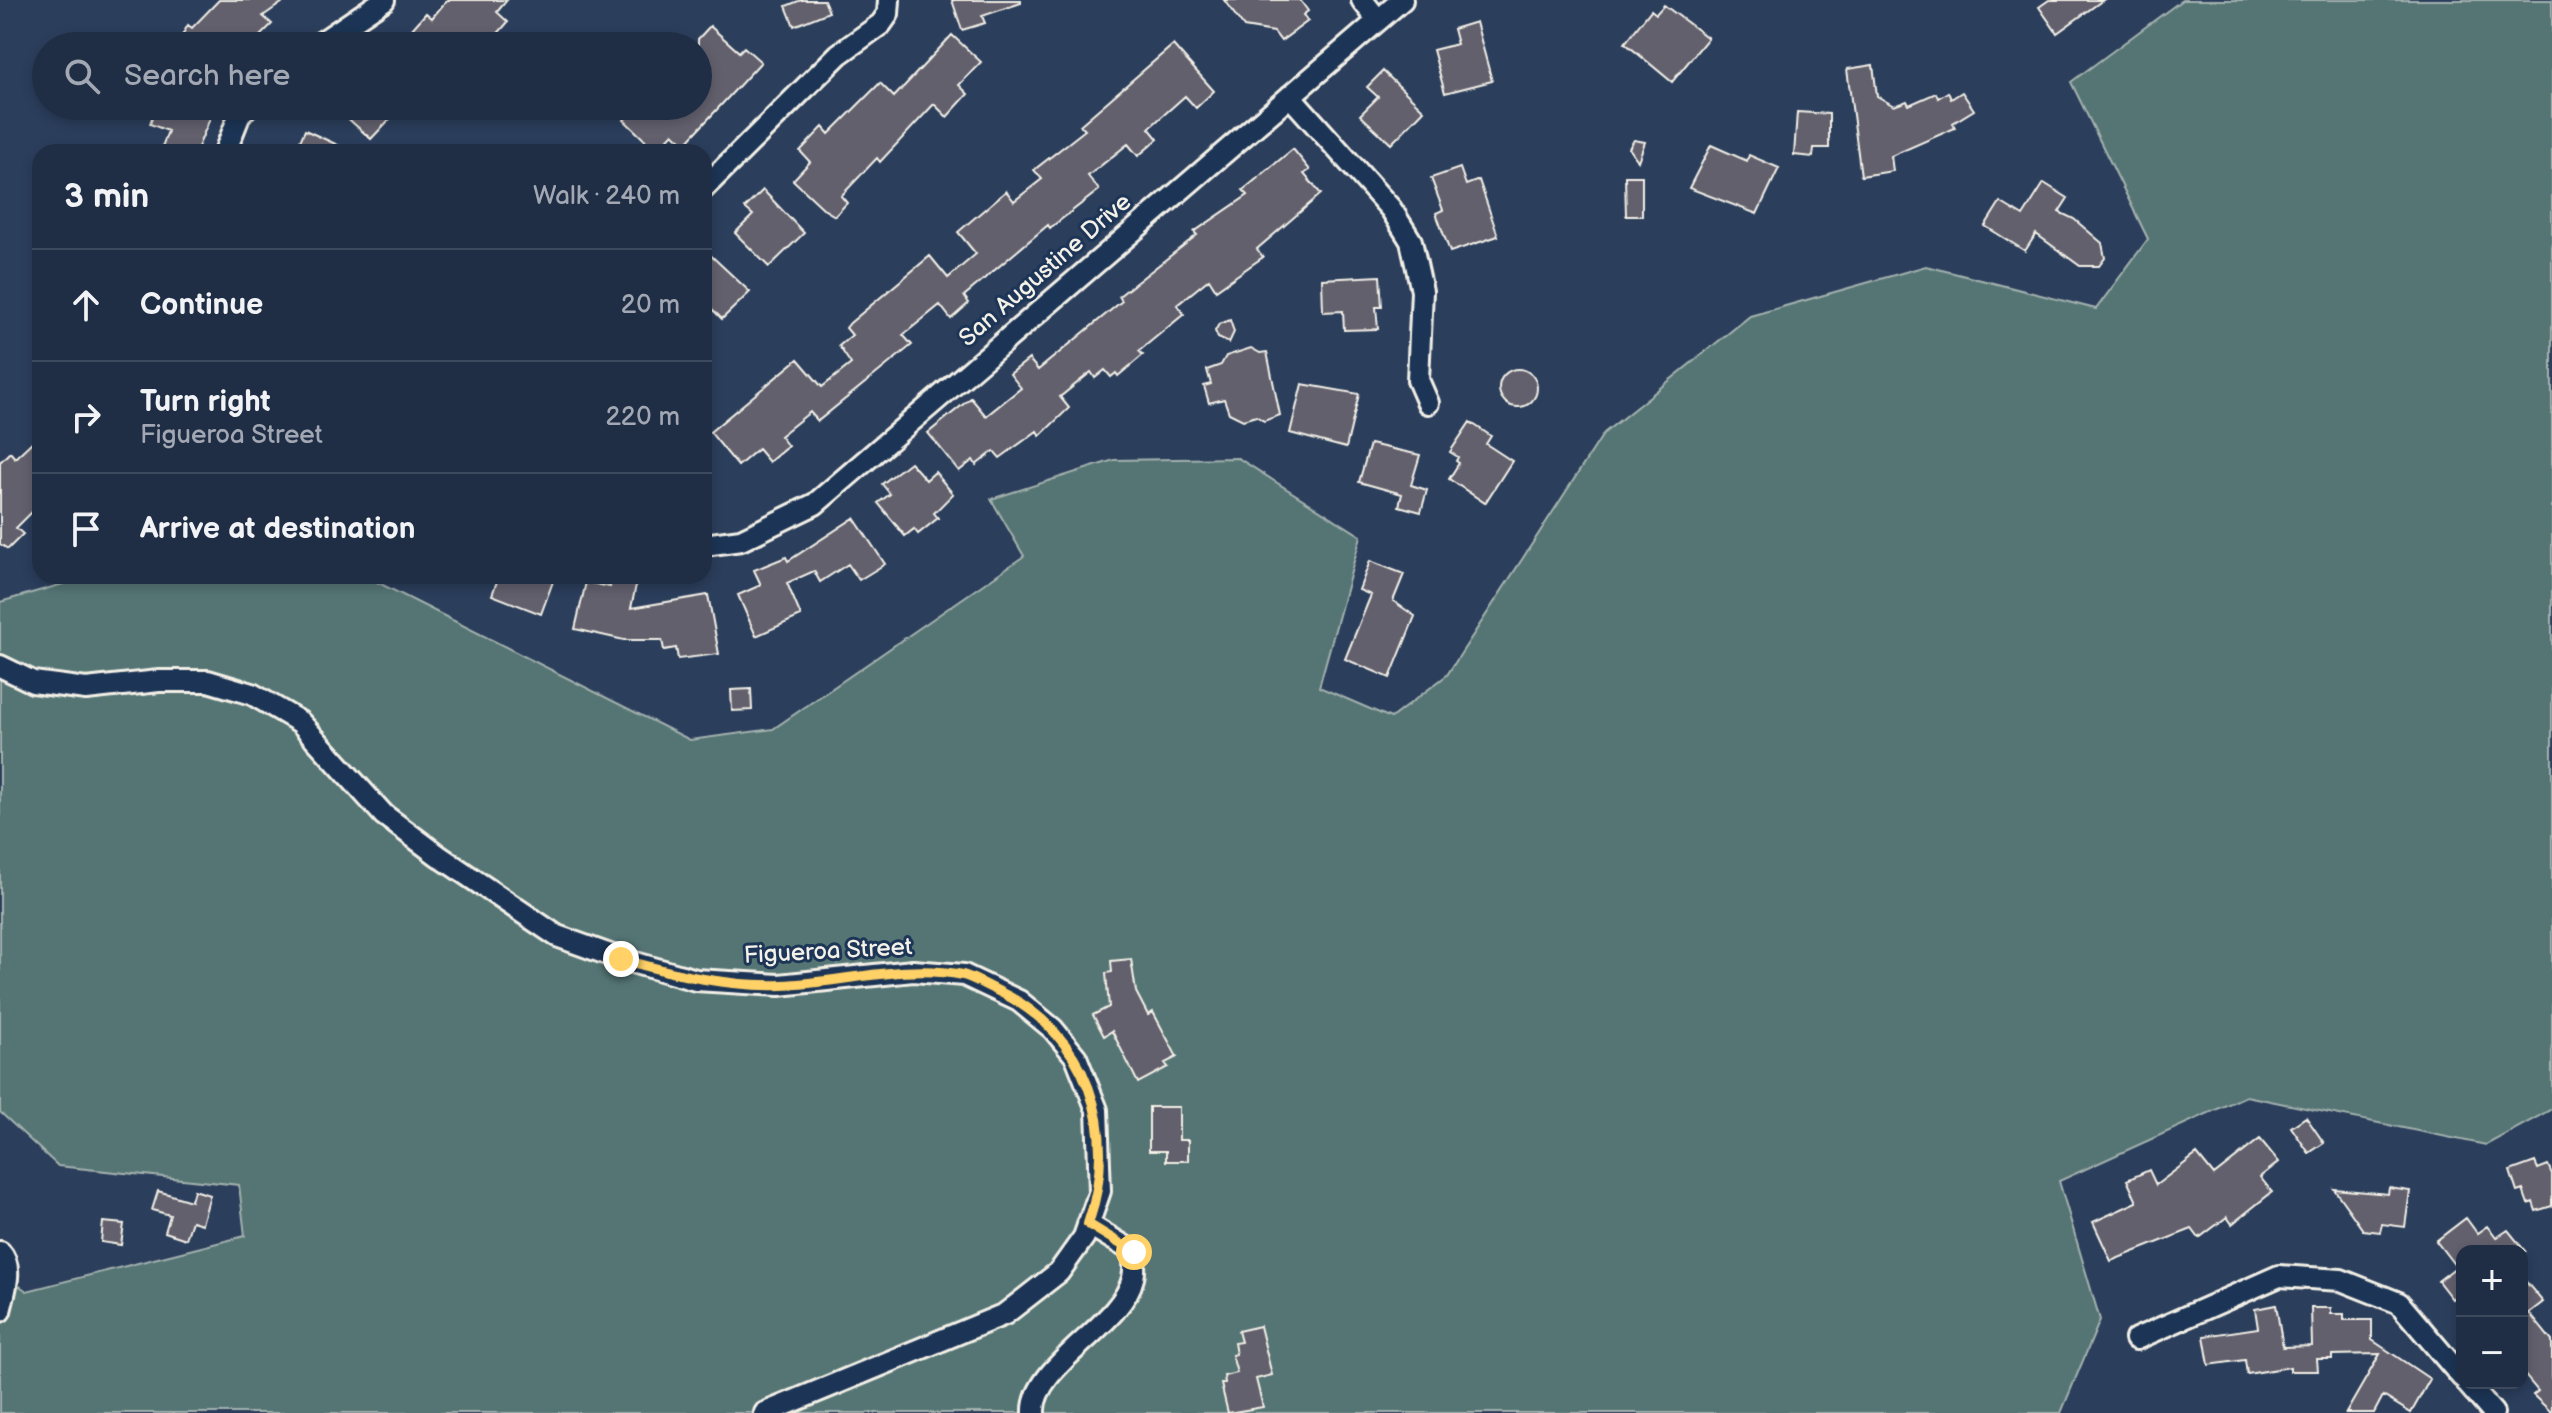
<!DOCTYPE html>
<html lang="en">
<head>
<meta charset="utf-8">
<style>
	:root { --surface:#202e45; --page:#2d3a50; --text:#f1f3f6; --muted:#a2a8b3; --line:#3d4a5e }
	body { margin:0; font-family:"Balsamiq Sans",sans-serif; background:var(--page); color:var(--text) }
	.controls { position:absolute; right:24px; bottom:24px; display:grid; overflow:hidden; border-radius:16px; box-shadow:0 4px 12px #0003 }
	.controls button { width:72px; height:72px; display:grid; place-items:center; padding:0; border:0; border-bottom:2px solid var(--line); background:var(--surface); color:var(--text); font:40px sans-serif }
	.stop { position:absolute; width:24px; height:24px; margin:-18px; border:6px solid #ffd166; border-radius:50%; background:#fff }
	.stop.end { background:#ffd166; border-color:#fff; box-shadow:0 2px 8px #0008 }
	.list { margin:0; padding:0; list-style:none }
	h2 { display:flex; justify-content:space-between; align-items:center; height:104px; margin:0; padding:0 32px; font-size:34px }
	h2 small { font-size:26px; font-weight:400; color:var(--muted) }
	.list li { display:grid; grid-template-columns:52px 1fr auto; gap:24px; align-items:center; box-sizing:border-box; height:112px; padding:0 32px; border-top:2px solid var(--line) }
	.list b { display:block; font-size:30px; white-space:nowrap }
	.list p { margin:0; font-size:26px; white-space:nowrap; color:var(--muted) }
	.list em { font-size:26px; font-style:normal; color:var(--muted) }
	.icon { flex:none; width:44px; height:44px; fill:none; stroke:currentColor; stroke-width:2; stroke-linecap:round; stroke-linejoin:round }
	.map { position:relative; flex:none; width:2552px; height:1413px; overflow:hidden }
	.search { position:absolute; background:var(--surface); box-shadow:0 4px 12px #0003; left:32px; top:32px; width:680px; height:88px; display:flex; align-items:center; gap:20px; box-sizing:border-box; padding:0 28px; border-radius:44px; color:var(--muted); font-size:30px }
	.panel { position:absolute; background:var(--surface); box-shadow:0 4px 12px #0003; left:32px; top:144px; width:680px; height:440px; border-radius:24px }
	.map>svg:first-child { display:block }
</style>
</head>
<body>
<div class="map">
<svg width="2552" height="1413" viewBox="0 0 2552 1413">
	<rect width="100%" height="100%" fill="#2b3e5c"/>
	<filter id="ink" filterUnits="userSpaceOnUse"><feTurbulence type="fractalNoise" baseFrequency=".0125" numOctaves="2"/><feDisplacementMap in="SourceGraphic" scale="16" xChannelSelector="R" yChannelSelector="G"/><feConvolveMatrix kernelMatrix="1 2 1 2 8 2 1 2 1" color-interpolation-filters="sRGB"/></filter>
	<g filter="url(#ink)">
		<!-- green -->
		<path fill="#547474" stroke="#a4b2ae" stroke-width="2" d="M2182 0H2552V1109L2486 1145 2246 1096 2059 1181 2100 1320 2061 1413H0V1273L27 1291 245 1236 239 1185 58 1166 0 1112V602L91 576H365L690 740 773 729 1024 556 991 499 1114 460 1238 458 1361 536 1319 687 1391 718 1447 675 1604 433 1750 316 1926 266 2096 309 2148 239 2071 82Z"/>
		<!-- building -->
		<path fill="#63606e" stroke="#f4f1e8" stroke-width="2" d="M219 0H286L263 16 272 24 250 46H176L188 25 192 28Z
			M447 0H507L497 12 508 22 487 46H397L426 13 432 18Z
			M801 0H824L829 12 794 26 786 6Z
			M952 0H1021V3L982 16 985 23 962 30Z
			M1224 0H1300L1308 11 1303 15 1308 21 1281 41 1274 32 1244 27Z
			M2049 0H2103L2057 33 2039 7Z
			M1664 5 1708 38 1672 82 1625 43 1651 10 1656 14Z
			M1476 22 1492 81 1445 93 1433 50 1457 44 1453 29Z
			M710 26 739 52 744 47 761 62 685 144 673 133 656 151 624 120 637 106H698V39Z
			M952 35 981 62 959 85 968 94 947 117 934 104 880 162 877 158 841 196 847 203 835 216 825 210 793 180 810 162 800 151 823 127 829 134 880 83 894 97Z
			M1173 45 1214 91 1196 108 1185 96 1149 128 1158 139 1138 156 1128 144 1088 176 1099 190 1050 228 1048 225 964 296 969 303 951 319 940 305 903 335 912 345 818 421 810 412 780 436 788 446 769 462 758 449 738 466 710 432 798 359 822 387 851 364 839 346 852 335 846 328 850 323 930 256 948 278 976 254 958 232 1006 191 1014 201 1042 179 1034 170 1085 130 1080 125Z
			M1873 65 1877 96 1894 106 1907 101 1909 105 1936 93 1938 98 1948 92 1951 99 1962 92 1974 110 1953 123 1955 128 1891 156 1893 171 1861 176 1847 69Z
			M1383 71 1424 110 1391 144 1360 115 1378 97 1367 87Z
			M156 106H186L211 116 196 152H160L168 131 150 124Z
			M334 106H402L371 139Z
			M1797 112 1829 114V148H1814L1813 157 1794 155Z
			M305 130 353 152H295Z
			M1634 140 1645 142 1638 161 1629 148Z
			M1711 145 1747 161 1749 155 1779 168 1757 214 1689 188Z
			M1293 149 1310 170 1304 174 1321 194 1257 249 1263 257 1216 290 1209 279 1177 305 1184 314 1139 351 1143 355 1118 376 1116 373 1111 377 1105 370 1095 378 1091 372 1060 397 1069 408 1040 436 1037 431 1000 458 994 451 976 465 973 460 959 471 928 433 971 398 986 416 1021 388 1010 374 1029 359 1038 370 1122 301 1119 296 1197 235 1194 232 1248 195 1243 190Z
			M1460 168 1466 185 1479 180 1498 236 1450 252 1436 213 1443 210 1431 178Z
			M1625 176H1642V216H1626Z
			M2044 183 2068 198 2059 212 2074 219 2102 243 2105 258 2099 266H2080L2036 234 2025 251 1985 226 2000 202 2023 216Z
			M763 190 804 233 769 267 735 233 753 215 745 208Z
			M704 249 750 292 722 319 712 309 704 318Z
			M1380 276 1382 307H1376L1378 329 1344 330 1343 311 1323 312 1322 279Z
			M1230 320 1234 332 1229 343 1218 338 1215 331 1219 324Z
			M1251 348 1260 353 1267 352 1280 415 1264 421 1256 416 1243 420 1229 413 1224 399 1209 403 1204 386 1211 384 1207 370 1221 365 1226 356Z
			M1499 388a19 19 0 1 1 38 0a19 19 0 1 1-38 0Z
			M1302 384 1359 394 1346 448 1290 433Z
			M1470 422 1491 436 1486 444 1512 461 1485 503 1449 479 1459 463 1456 461 1458 457 1450 452Z
			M33 441 40 449V504L16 528 23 534 8 549 0 544V462L10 452 15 458Z
			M1370 444 1420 455 1411 485 1427 490 1421 512 1399 506 1402 494 1359 482Z
			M910 462 926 480 935 472 953 494 934 513 938 518 918 534 914 529 905 536 878 503 890 494 882 484Z
			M854 518 885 564 859 580 848 564 820 582 814 571 787 583 801 616 756 636 738 595 761 585 754 570 786 557 788 561Z
			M1370 561 1404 574 1393 601 1415 616 1390 678 1345 659 1371 595 1359 590Z
			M499 576H555L541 614 492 595Z
			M612 576H638L631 608 708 595 719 654 678 659 676 648 664 650 662 640H624L575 629 586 582 610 587Z
			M751 689 752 710 732 711 731 690Z
			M1131 959 1136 992 1148 1015 1153 1012 1177 1057 1165 1063 1168 1067 1138 1083 1112 1031 1104 1036 1093 1015 1109 1007 1106 973 1112 972 1111 961Z
			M1149 1107H1179V1140H1188V1161H1166V1151H1149Z
			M2306 1117 2324 1143 2309 1153 2291 1127Z
			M2260 1139 2279 1162 2260 1177 2272 1192 2232 1224 2227 1217 2199 1238 2192 1229 2111 1261 2093 1222 2137 1202 2127 1180 2149 1170 2156 1185 2197 1154 2214 1175Z
			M2535 1162 2538 1169 2548 1165 2552 1174V1206L2536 1211 2533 1202 2528 1204 2523 1190 2517 1192 2510 1171Z
			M2389 1188 2410 1191 2405 1227 2382 1224 2380 1232 2363 1230 2334 1189 2388 1194Z
			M194 1190 210 1195 202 1224 192 1221 186 1239 165 1232 170 1215 152 1210 158 1191 191 1201Z
			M2466 1218 2477 1233 2487 1226 2496 1238 2508 1230 2525 1251H2462V1291L2452 1299 2438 1281 2456 1267 2436 1241Z
			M103 1222 124 1224 121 1245 101 1242Z
			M2522 1277 2543 1302 2529 1313 2552 1341V1413L2533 1395 2538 1391 2522 1372Z
			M2276 1305 2283 1347 2312 1346 2311 1308H2331V1314H2344V1320H2372V1340L2430 1379 2411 1413 2383 1396 2374 1413H2346L2380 1354 2332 1355V1359H2317L2318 1371H2290V1367L2247 1374 2245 1360 2209 1365 2204 1336 2258 1328 2255 1309Z
			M1260 1326 1272 1375 1256 1379 1263 1407 1228 1413 1221 1384 1225 1383 1224 1376 1237 1373 1232 1355 1236 1354 1234 1343 1241 1342 1238 1331Z"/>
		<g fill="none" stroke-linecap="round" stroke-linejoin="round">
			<!-- minor casing -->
			<g stroke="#f4f1e8" stroke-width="26">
				<path id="minor" d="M1362 0 1378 20
					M316 46 384 0
					M1290 96 1391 209 1411 241 1422 291 1418 380 1428 403
					M225 152 240 114 248 106
					M704 188 839 54 881 24 888 14 889 0
					M704 545 741 540 815 504 1402 0
					M0 666 33 682 86 689 159 681H208L252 694 300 722 384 815 439 856 557 936 621 959 696 980 779 985 913 971 964 975 1019 1001 1053 1029 1076 1057 1097 1110 1100 1191 1084 1237 1059 1272 1005 1314 765 1413
					M0 1252C14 1267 4 1293 0 1311
					M2136 1339 2279 1276 2341 1280 2399 1303 2462 1377
					M2467 1383 2493 1413
					M1034 1413C1031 1366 1122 1326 1133 1278 1135 1270 1134 1260 1134 1252L1088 1224"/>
			</g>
			<!-- minor -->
			<use href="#minor" stroke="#1d3557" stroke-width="20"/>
		</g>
	</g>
	<g fill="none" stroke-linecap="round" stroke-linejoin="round" filter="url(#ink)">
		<!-- route -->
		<path stroke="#ffd166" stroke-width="10" d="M621 959C674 974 726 987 782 985 841 983 904 963 963 975 974 978 985 985 996 990 1088 1032 1120 1131 1088 1224L1134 1252"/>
	</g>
	<g text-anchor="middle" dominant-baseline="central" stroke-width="6" stroke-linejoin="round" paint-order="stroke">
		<!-- street labels -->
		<g font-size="24" fill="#f4f1e8" stroke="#1d3557">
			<text transform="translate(1045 270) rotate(-41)">San Augustine Drive</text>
			<text transform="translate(828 951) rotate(-3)">Figueroa Street</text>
		</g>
	</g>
</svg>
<div class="controls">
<button>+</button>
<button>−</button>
</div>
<div class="stop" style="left:1134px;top:1252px"></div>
<div class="stop end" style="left:621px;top:959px"></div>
<div class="search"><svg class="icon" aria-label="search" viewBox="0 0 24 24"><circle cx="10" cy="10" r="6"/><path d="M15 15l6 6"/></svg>Search here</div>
<section class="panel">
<h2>3 min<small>Walk · 240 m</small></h2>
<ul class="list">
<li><svg class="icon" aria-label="ahead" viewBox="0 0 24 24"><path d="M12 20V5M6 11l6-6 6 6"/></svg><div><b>Continue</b></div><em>20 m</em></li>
<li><svg class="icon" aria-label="right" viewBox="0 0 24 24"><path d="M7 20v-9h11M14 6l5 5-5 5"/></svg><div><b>Turn right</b><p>Figueroa Street</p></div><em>220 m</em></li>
<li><svg class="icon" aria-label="arrive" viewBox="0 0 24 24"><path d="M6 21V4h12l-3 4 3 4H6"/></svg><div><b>Arrive at destination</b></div></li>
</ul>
</section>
</div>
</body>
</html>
